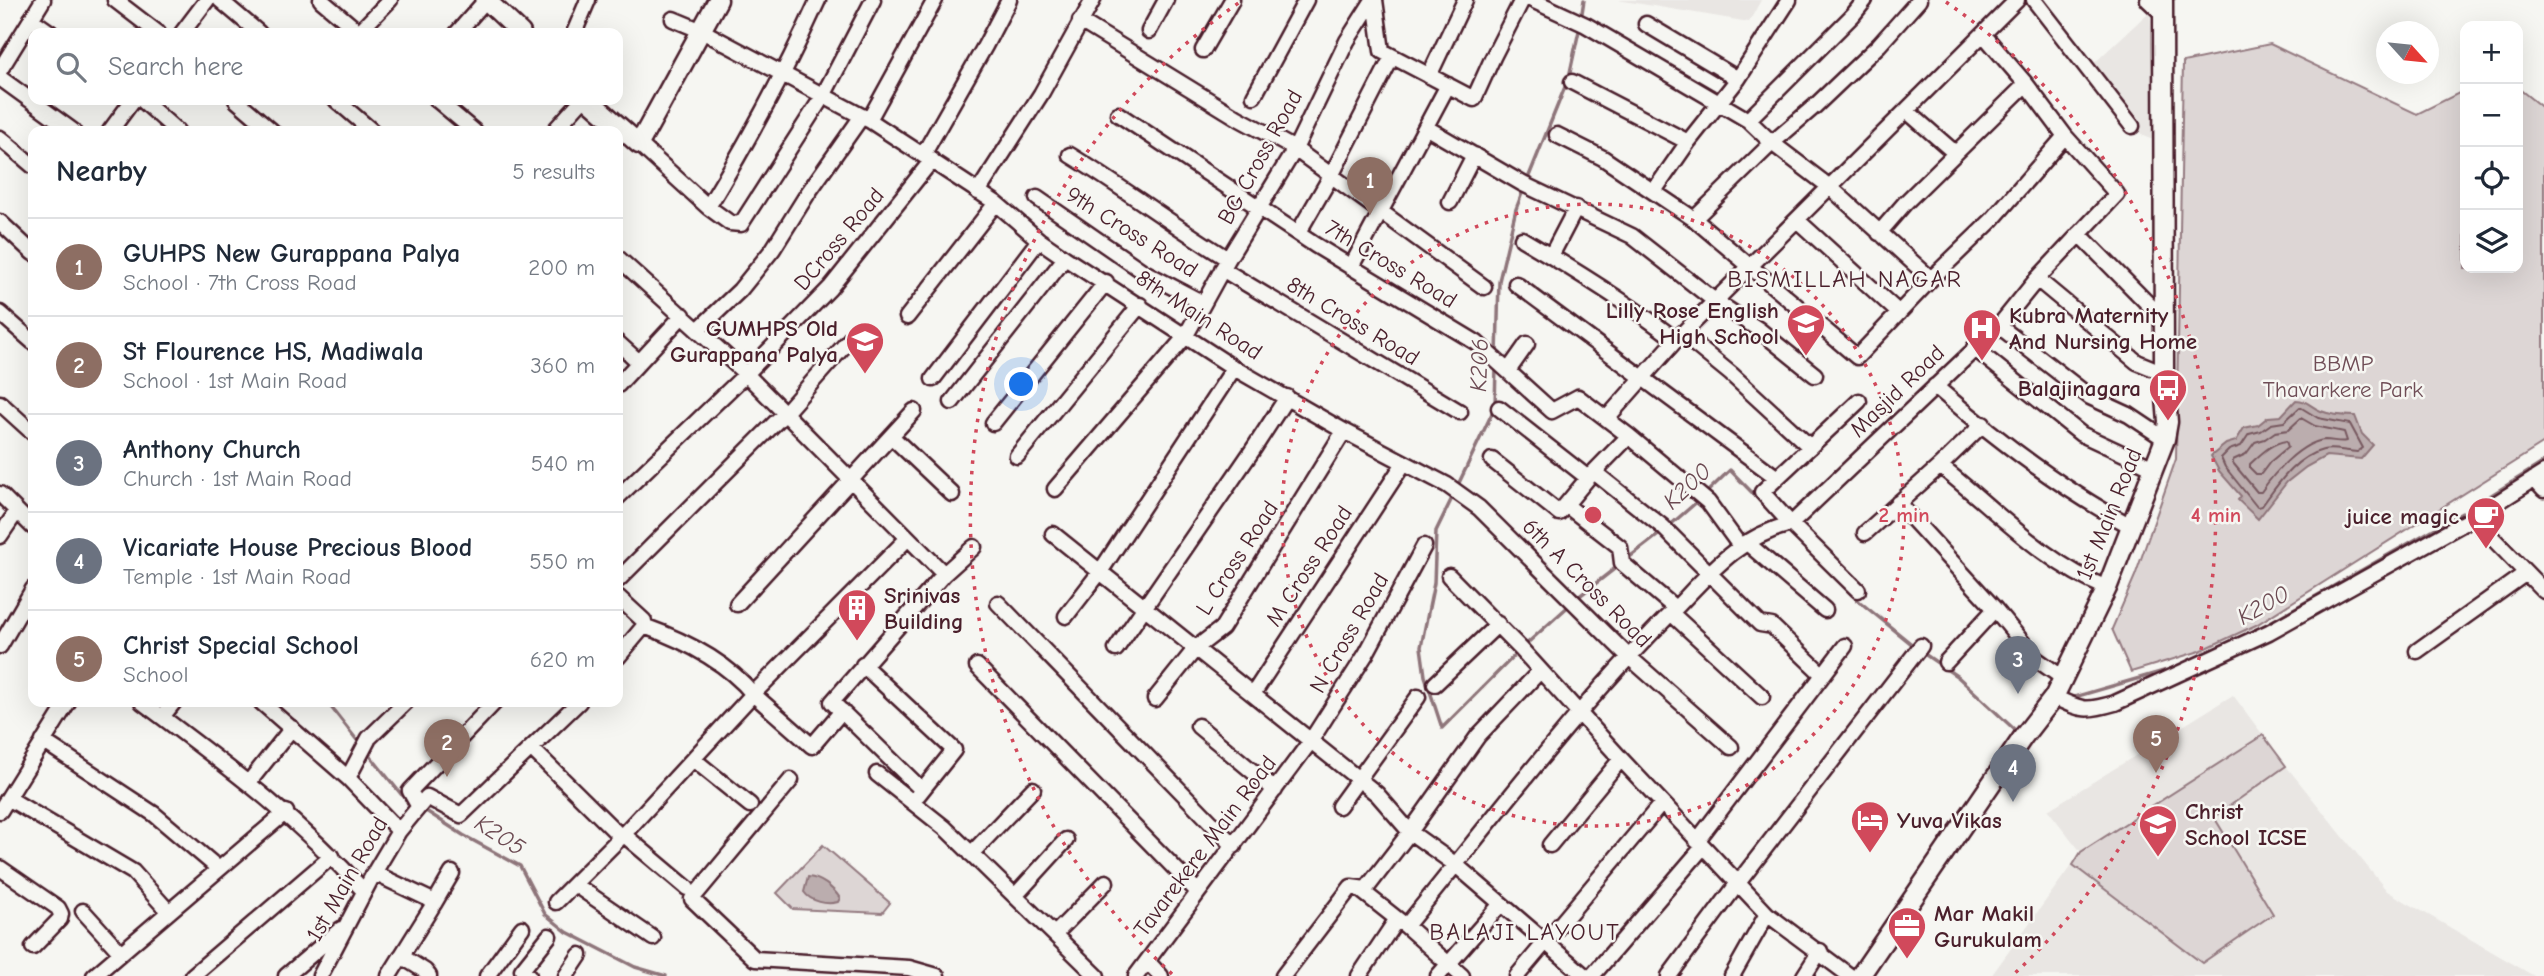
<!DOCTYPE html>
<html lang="en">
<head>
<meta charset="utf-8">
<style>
	:root { --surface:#fff; --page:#f6f6f7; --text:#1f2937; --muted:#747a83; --line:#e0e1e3; --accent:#d1495b }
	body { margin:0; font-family:"Comic Neue",sans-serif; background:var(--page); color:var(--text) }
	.controls { position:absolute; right:21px; top:21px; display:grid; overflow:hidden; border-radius:14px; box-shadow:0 7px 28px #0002 }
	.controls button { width:63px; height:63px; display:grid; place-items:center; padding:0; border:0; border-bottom:2px solid var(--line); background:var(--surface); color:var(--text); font:35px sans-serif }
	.compass { position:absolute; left:2376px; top:21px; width:63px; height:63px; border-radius:50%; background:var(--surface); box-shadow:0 7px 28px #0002; rotate:117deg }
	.you { position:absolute; left:1022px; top:385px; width:24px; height:24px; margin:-18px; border:5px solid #fff; border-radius:50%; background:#1a73e8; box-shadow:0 0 0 10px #1a73e833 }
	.badge { display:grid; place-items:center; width:46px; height:46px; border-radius:50%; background:var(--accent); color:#fff; font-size:23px; font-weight:700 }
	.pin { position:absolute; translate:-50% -58px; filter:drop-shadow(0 2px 4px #0008) }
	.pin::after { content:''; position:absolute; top:37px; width:24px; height:21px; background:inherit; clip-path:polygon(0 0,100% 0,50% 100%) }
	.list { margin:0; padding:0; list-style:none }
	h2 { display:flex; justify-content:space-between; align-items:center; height:91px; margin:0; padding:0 28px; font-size:30px }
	h2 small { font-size:23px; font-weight:400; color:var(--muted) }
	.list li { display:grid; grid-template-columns:46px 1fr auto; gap:21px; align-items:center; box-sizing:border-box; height:98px; padding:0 28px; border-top:2px solid var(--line) }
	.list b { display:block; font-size:26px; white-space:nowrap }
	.list p { margin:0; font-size:23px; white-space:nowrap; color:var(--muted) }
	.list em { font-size:23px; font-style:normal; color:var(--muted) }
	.icon { flex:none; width:38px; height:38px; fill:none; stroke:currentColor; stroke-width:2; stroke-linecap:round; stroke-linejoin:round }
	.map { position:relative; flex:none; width:2544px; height:976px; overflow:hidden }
	.search { position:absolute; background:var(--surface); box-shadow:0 7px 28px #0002; left:28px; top:28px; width:595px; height:77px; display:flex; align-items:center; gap:18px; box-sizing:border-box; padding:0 24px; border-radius:14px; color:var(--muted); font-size:26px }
	.panel { position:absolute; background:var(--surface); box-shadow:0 7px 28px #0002; left:28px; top:126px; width:595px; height:581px; border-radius:14px }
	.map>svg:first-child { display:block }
</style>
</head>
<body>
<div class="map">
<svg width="2544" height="976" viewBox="0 0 2544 976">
	<rect width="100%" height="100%" fill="#f6f6f2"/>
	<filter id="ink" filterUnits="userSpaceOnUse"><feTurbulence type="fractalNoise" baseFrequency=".0143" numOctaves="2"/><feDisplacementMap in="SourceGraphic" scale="14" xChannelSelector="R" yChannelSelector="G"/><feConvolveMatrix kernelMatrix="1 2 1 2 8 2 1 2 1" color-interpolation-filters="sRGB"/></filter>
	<g filter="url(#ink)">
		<!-- built -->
		<path fill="#e9e6e3" d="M1618 0H1761L1749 22Z
			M2150 11 2158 142 2143 136 2089 68Z
			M2233 695 2286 766 2387 891 2534 976H1991L2081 852 2048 810Z"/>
		<!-- green -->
		<path fill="#ddd6d5" stroke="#947a80" stroke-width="2" d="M2270 44 2417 114 2465 90V268H2518V88L2544 109V443L2256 625 2200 651 2131 672 2112 629 2135 576 2176 459 2183 62Z
			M2263 735 2286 766 2214 817 2273 914 2202 963 2073 865 2081 852Z
			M823 845 890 903 882 913 793 909 777 893Z"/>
		<!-- water -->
		<path fill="#bbadae" stroke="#8e747a" stroke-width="2" d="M2296 400C2308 400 2310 407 2321 411 2331 415 2344 416 2355 416L2362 434 2373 445 2361 459 2326 456 2306 467 2287 482 2258 519 2238 500 2241 496 2219 471 2211 456 2226 444 2236 441 2244 428 2258 425 2268 417 2281 416Z
			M808 877C821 878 833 888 840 898L838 902C827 905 811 902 804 892Z"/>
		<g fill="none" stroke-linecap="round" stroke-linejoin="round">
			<!-- shore -->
			<path stroke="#77585f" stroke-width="2" d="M2300 407 2318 418 2350 424 2363 448 2357 452C2347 452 2333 447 2323 450 2295 457 2278 484 2262 506L2257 507 2225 467 2221 458 2229 450 2241 446 2249 434 2261 431 2271 424 2284 422Z
				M2301 418 2315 426 2344 432 2347 441C2340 443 2333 440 2325 440 2301 442 2274 473 2261 492H2257L2233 463V460L2246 454 2255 442 2265 439 2275 432 2288 430Z
				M2286 441 2288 447 2270 462 2261 474H2256L2250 468V464C2261 454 2271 443 2286 441Z"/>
			<!-- stream -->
			<path stroke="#8e747a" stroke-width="3.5" d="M1581 19 1584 0
				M1527 181 1569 77 1580 26
				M1497 355 1499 281 1516 209 1524 188
				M1457 487 1495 407 1496 366
				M1454 494 1436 531 1434 583 1421 647 1425 676 1442 728 1517 653
				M1705 494 1730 470 1774 515
				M2474 506 2544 462
				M1668 527 1699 500
				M1808 551 1855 598 1914 646
				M1627 559 1662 532
				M1577 598 1618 566
				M2251 633 2462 513
				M1523 647 1572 603
				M1920 651 1958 677 2015 730
				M2071 698 2181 666
				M327 702 360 744
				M367 752 401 794 408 799
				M423 809 463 835 520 866 545 914 567 932 635 967 666 976"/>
			<!-- minor casing -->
			<g stroke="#4a1f2b" stroke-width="19">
				<path id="minor" d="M115 0 158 33
					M220 0 259 33
					M321 0 360 33
					M1375 0 1382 51 1474 99 1493 57 1522 0
					M1532 0 1586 25 1748 120 1772 143 1831 188 1931 279
					M2034 0 2132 126
					M2148 0 2164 15
					M31 19 51 33
					M673 19 702 31 869 120 996 203 1039 240 1065 258 1234 368 1344 431 1447 485 1479 508 1628 656 1731 747
					M1080 21 1238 118 1295 149 1484 287
					M1646 24 1738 79
					M1149 31 1166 0
					M359 32 390 0
					M182 33 207 0
					M457 33 486 0
					M574 33 588 0
					M1203 50 1232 0
					M0 70 43 0
					M1429 76 1465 0
					M0 78 73 131
					M1572 82 1688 142
					M1254 96 1306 0
					M142 100 177 131
					M236 100 272 131
					M336 100 372 131
					M437 100 474 131
					M1907 111 1955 153
					M1118 114 1315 245 1477 343 1552 411 1578 397 1629 436
					M869 120 935 0
					M1748 120 1853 15 1865 0
					M1427 128 1523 184 1632 236 1715 301 1758 329 1815 375
					M110 131 133 100
					M554 131 582 100
					M1557 135 1603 158 1694 219 1857 357 1931 279 1992 220 2065 136
					M0 138 33 166
					M639 144 708 207 730 223 741 224 823 96 873 0
					M923 155 985 46 1009 0
					M1070 155C1124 188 1174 226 1228 259
					M1654 191 1688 142 1738 79 1789 0
					M978 192 1041 94 1093 0
					M1037 198 1144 272 1203 303
					M1450 202 1474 155
					M708 207C750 138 785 73 818 0
					M1694 219 1772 143 1815 106 1879 45 1919 0
					M1797 220 1899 313
					M0 222 33 253
					M1298 233 1331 176 1392 57
					M1879 233 1905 203 2026 84
					M2079 234 2164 320
					M1522 239C1575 270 1627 302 1676 340
					M1551 256 1576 208
					M618 258 746 374 944 574
					M1351 267 1448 85
					M1222 269 1460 412
					M2037 279 2137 362 2164 373
					M1516 284 1776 477
					M0 313 33 342
					M907 317 996 203
					M1999 326 2090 397 2129 415 2165 439
					M698 330 740 290 773 249 808 193 862 116
					M1682 334 1731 374 1809 446
					M618 343 639 362
					M1974 348 2081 434 2154 468
					M1508 371 1527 344
					M933 379 1039 240
					M618 385 683 315
					M1935 386C1995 438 2061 489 2131 526
					M1859 401 1762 492 1791 524 1999 326 2037 279 2117 194 2065 136 2026 84 1983 34
					M952 402 1065 258
					M0 403 33 433
					M1499 408 1588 478
					M1607 418 1676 340 2017 0
					M993 423 1106 282
					M891 436 952 494
					M1017 456 1140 305
					M1492 460 1559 513 1588 478 1629 436 1708 502 1740 546
					M1940 466C1994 508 2042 562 2107 588
					M1594 472 1663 527 1760 624 1772 626 1823 675
					M2534 479 2544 490
					M1055 489 1185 337 1228 259 1295 149 1347 41 1373 0
					M0 494 33 527
					M618 497 746 374 830 288 932 160
					M1898 503 1995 609 2036 659 2063 678
					M1566 505 1620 547 1622 563 1675 608
					M2473 518 2544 591
					M1865 533 1940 466 1983 424
					M1053 534 1377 794 1410 832 1456 865 1585 976
					M0 536 17 511
					M1746 542 1825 610
					M1449 576 1521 649 1621 759 1767 914 1850 976
					M618 580 784 414 859 329
					M618 597 644 621V626L618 657
					M998 603 1234 846
					M737 604 914 411
					M1671 613 1762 697
					M1066 616 1100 572 1234 368
					M0 646 33 589
					M1116 649 1254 448 1287 397
					M2417 651 2526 573
					M1946 662 1995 609
					M863 665 954 750 918 795
					M977 666 1198 892
					M1435 684 1498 624
					M1253 694 1404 463
					M2054 697C2082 710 2084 712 2115 703L2269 632 2473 518 2544 473
					M1155 699 1196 648 1222 628 1344 431
					M142 702C223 763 295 815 364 891
					M261 702 348 778 399 831
					M842 711 812 746 753 694 908 538
					M162 717 174 702
					M1198 726 1275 790
					M43 741 154 814 219 869
					M531 748 621 837 556 902
					M693 759 750 805
					M877 774 945 828 1097 976
					M348 778 369 738 406 702
					M791 780 692 899 755 959 909 968 937 976
					M249 782 292 728
					M921 789 832 702 944 574 974 547
					M8 798 133 872 169 912
					M1339 806 1418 697
					M419 807 410 791 495 702
					M0 811 68 702
					M623 834 687 888
					M621 837 753 694C726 661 683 640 644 626
					M1697 841 1845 646
					M1550 845 1621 759
					M971 854 1033 789
					M0 868 58 908 61 914 60 919 33 947
					M374 873 435 902 389 976
					M574 884 653 938
					M1358 888 1406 926 1462 976
					M1015 896 1066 840
					M435 902 452 873
					M83 911 121 953
					M1406 926C1491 822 1572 713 1666 618 1706 578 1734 538 1791 524L1858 590
					M1055 934 1106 882
					M401 956 425 971 429 976
					M1147 961 1161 976
					M94 976 286 812
					M192 976 332 856
					M286 976 341 929
					M320 976 374 873 399 831 427 797 461 815 579 702
					M487 976 522 928
					M529 976 522 970 549 936
					M566 976 580 955
					M1136 976 1310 742 1366 654 1424 546
					M1283 976 1351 887 1366 889 1410 832 1478 736 1540 671
					M1359 976 1397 919
					M1438 976 1500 905
					M1517 976 1662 803
					M1592 976 1703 847
					M1669 976 1738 883 1921 646
					M1732 976 1767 914
					M1804 976 1820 951"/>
			</g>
			<!-- tertiary casing -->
			<g stroke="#4a1f2b" stroke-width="23">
				<path id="tertiary" d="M486 0 521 33
					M589 100 639 144 718 0
					M1860 976 2023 737 2054 697 2107 588 2165 439 2168 422 2164 373 2163 0"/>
			</g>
			<!-- minor -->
			<use href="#minor" stroke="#f6f6f2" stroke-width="14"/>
			<!-- tertiary -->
			<use href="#tertiary" stroke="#f6f6f2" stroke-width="18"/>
		</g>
	</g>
	<!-- distance rings -->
	<g fill="none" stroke="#d1495b" stroke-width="3.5" stroke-dasharray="3.5 7">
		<circle cx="1593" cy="515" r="311"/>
		<path d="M1172 974A623 623 0 0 1 1240 2M1946 2A623 623 0 0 1 2014 974"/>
	</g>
	<!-- icons -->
	<defs>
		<g id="school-pin" transform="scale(2.0125)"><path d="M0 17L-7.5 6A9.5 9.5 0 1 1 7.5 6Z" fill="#d1495b" stroke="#f6f6f2"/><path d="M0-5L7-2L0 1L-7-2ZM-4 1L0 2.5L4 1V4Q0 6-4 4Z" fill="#fff"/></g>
		<g id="hospital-pin" transform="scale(2.0125)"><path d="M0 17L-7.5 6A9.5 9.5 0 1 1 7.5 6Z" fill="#d1495b" stroke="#f6f6f2"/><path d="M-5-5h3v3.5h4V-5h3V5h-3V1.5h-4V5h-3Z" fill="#fff"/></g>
		<g id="bus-pin" transform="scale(2.0125)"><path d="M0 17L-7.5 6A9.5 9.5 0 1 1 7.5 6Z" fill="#d1495b" stroke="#f6f6f2"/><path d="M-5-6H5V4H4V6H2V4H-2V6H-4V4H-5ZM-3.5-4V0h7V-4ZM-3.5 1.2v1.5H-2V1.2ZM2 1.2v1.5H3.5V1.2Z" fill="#fff"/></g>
		<g id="cafe-pin" transform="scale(2.0125)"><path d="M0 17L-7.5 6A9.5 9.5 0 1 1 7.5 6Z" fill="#d1495b" stroke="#f6f6f2"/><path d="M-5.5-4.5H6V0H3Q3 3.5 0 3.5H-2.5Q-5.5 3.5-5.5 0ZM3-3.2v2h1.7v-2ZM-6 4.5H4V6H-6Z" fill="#fff"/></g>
		<g id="building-pin" transform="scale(2.0125)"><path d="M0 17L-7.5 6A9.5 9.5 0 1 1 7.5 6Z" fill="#d1495b" stroke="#f6f6f2"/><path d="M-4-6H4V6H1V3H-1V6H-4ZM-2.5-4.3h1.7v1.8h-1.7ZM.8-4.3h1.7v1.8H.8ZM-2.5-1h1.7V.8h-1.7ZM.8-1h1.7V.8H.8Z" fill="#fff"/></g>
		<g id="hotel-pin" transform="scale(2.0125)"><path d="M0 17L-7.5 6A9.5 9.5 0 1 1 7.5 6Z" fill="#d1495b" stroke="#f6f6f2"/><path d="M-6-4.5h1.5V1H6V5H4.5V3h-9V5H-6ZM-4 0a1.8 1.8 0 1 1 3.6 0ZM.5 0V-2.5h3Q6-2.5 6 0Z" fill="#fff"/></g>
		<g id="office-pin" transform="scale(2.0125)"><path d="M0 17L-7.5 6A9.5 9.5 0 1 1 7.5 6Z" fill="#d1495b" stroke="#f6f6f2"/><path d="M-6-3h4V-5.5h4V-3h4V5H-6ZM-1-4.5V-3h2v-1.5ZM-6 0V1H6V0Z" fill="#fff"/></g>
	</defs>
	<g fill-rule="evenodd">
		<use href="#school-pin" x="1806" y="323"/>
		<use href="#hospital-pin" x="1982" y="328"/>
		<use href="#school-pin" x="865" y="341"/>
		<use href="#bus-pin" x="2168" y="388"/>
		<use href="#cafe-pin" x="2486" y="516"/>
		<use href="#building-pin" x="857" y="608"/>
		<use href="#hotel-pin" x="1870" y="820"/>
		<use href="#school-pin" x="2158" y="824"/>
		<use href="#office-pin" x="1907" y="926"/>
	</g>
	<g text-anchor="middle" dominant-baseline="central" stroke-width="5" stroke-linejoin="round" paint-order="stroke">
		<!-- street labels -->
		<g font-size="23" fill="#4a1f2b" stroke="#f6f6f2">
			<text transform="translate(1260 157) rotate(-61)">BG Cross Road</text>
			<text transform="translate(1132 232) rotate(32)">9th Cross Road</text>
			<text transform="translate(839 239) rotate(-50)">DCross Road</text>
			<text transform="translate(1391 264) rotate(31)">7th Cross Road</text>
			<text transform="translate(1199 315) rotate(33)">8th Main Road</text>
			<text transform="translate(1353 321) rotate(31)">8th Cross Road</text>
			<text transform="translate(1897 391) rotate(-44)">Masjid Road</text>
			<text transform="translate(2109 514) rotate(-68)">1st Main Road</text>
			<text transform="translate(1237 558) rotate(-57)">L Cross Road</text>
			<text transform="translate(1309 566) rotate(-57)">M Cross Road</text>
			<text transform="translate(1587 583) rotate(45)">6th A Cross Road</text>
			<text transform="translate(1349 633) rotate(-60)">N Cross Road</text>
			<text transform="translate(1205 846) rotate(-53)">Tavarekere Main Road</text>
			<text transform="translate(347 879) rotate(-60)">1st Main Road</text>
		</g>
		<!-- poi labels -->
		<g font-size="23" font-weight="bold" fill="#4a1f2b" stroke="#f6f6f2" text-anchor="start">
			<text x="1779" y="310" text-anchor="end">Lilly Rose English<tspan x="1779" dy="26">High School</tspan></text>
			<text x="2009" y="315">Kubra Maternity<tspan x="2009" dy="26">And Nursing Home</tspan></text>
			<text x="838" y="328" text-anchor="end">GUMHPS Old<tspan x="838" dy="26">Gurappana Palya</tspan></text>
			<text x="2141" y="388" text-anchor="end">Balajinagara</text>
			<text x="2459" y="516" text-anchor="end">juice magic</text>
			<text x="884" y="595">Srinivas<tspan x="884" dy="26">Building</tspan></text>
			<text x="2185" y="811">Christ<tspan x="2185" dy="26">School ICSE</tspan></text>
			<text x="1897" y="820">Yuva Vikas</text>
			<text x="1934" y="913">Mar Makil<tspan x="1934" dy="26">Gurukulam</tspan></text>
		</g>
		<!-- park labels -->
		<g font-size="23" fill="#6f4d56" stroke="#f6f6f2">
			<text x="2343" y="363">BBMP<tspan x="2343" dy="26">Thavarkere Park</tspan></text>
		</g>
		<!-- neighbourhood labels -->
		<g font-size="24" letter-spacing="2" fill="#4a1f2b" stroke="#f6f6f2">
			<text x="1845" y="279">BISMILLAH NAGAR</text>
			<text x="1525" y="932">BALAJI LAYOUT</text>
		</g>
		<!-- water labels -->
		<g font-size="24" font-style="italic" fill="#6c4a52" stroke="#f6f6f2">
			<text transform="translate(1479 365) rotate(-88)">K206</text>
			<text transform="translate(1687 486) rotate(-43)">K200</text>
			<text transform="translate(2263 605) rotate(-29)">K200</text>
			<text transform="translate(500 835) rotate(33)">K205</text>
		</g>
	</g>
	<circle cx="1593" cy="515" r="10" fill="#d1495b" stroke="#f6f6f2" stroke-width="3.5"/>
	<g font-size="21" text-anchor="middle" font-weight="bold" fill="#d1495b" stroke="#f6f6f2" stroke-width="5" stroke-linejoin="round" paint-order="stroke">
		<text x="1904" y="522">2 min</text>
		<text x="2216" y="522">4 min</text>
	</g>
</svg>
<div class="controls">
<button>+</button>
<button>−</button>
<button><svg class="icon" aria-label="locate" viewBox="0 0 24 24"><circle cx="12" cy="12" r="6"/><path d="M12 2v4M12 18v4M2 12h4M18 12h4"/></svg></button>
<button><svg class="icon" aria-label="layers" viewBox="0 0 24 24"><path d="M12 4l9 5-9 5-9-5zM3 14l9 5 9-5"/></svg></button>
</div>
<svg class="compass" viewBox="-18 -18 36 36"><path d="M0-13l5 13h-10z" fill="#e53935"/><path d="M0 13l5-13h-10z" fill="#747a83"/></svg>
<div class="you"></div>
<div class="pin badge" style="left:1370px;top:215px;background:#8d6e63">1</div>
<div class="pin badge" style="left:447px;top:777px;background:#8d6e63">2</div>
<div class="pin badge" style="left:2018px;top:694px;background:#6b7280">3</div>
<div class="pin badge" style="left:2013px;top:802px;background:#6b7280">4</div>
<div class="pin badge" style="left:2156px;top:773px;background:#8d6e63">5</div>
<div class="search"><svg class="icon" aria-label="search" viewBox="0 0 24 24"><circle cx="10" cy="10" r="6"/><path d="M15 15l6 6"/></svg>Search here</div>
<section class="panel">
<h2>Nearby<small>5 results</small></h2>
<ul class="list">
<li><span class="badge" style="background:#8d6e63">1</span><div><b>GUHPS New Gurappana Palya</b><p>School · 7th Cross Road</p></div><em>200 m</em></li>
<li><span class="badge" style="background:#8d6e63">2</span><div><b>St Flourence HS, Madiwala</b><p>School · 1st Main Road</p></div><em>360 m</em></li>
<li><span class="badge" style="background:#6b7280">3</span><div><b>Anthony Church</b><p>Church · 1st Main Road</p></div><em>540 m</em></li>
<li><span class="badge" style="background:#6b7280">4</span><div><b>Vicariate House Precious Blood</b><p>Temple · 1st Main Road</p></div><em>550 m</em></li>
<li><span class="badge" style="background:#8d6e63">5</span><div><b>Christ Special School</b><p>School</p></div><em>620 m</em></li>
</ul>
</section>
</div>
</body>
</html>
